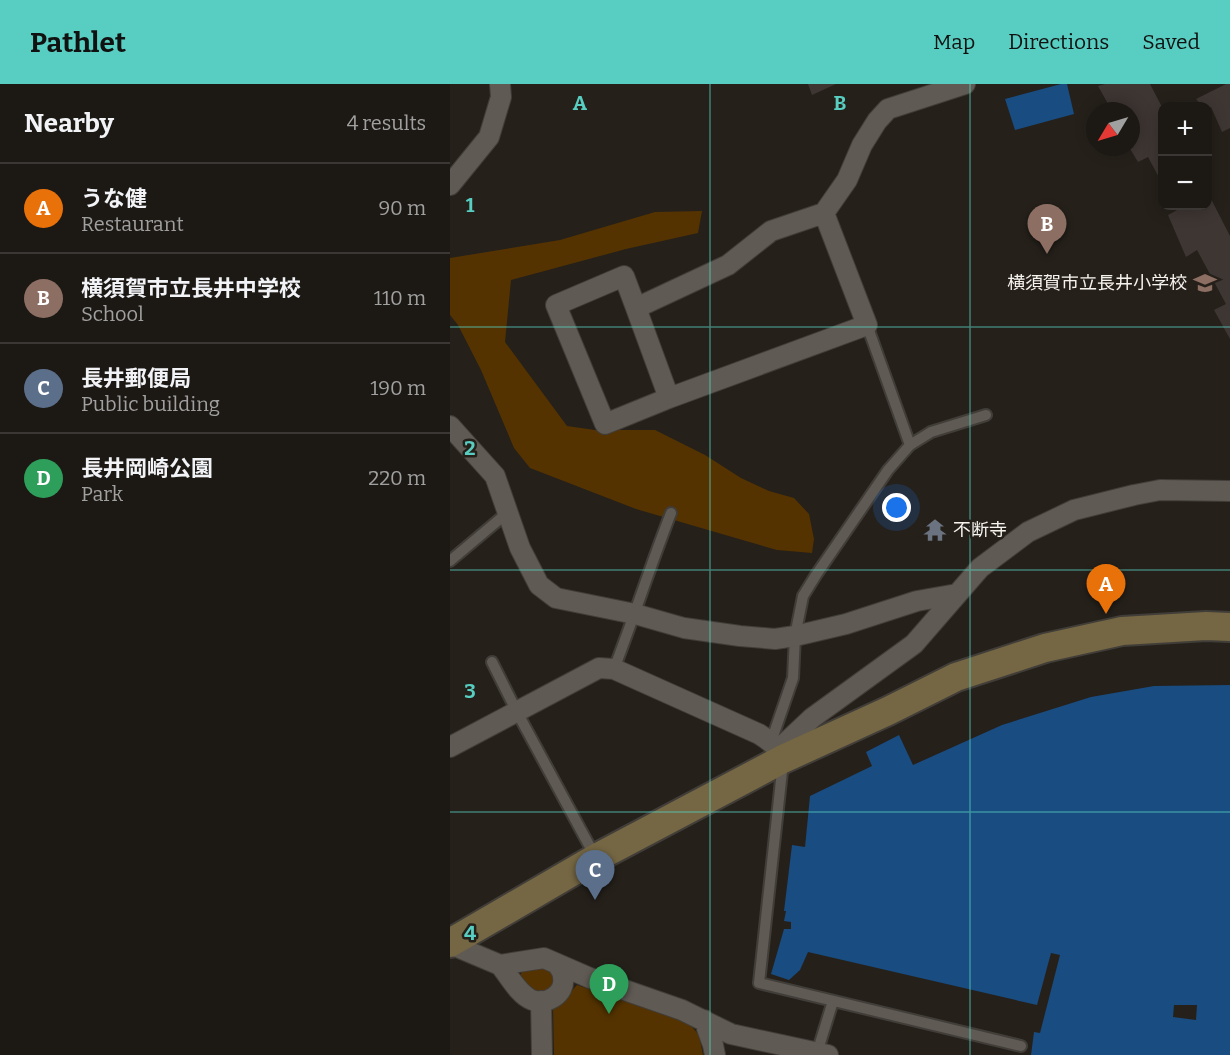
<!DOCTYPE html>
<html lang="en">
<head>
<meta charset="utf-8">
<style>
	:root { --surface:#1c1814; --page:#25211d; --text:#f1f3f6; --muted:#a0a0a0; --line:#3a3734; --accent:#57cec1 }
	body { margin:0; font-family:Bitter,"Noto Sans JP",serif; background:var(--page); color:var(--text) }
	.controls { position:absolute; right:18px; top:18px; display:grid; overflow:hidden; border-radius:12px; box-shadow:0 3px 15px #0003 }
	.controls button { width:54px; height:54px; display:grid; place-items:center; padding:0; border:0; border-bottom:2px solid var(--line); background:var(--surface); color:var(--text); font:30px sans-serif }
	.compass { position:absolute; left:636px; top:18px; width:54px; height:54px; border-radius:50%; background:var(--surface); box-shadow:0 3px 15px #0003; rotate:232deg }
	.you { position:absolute; left:447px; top:424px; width:21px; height:21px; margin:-15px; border:4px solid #fff; border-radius:50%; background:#1a73e8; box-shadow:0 0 0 9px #1a73e833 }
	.badge { display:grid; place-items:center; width:39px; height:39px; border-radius:50%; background:var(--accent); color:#fff; font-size:20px; font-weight:700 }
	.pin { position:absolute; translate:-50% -50px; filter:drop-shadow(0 2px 3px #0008) }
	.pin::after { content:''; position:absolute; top:32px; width:21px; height:18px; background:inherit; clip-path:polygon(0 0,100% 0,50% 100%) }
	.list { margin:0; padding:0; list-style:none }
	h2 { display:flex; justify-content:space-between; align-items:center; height:78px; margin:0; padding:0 24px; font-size:26px }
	h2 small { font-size:20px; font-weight:400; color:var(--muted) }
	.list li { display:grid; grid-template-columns:39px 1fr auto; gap:18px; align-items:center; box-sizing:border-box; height:90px; padding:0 24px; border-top:2px solid var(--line) }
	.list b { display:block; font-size:22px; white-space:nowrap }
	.list p { margin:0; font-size:20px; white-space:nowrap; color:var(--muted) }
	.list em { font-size:20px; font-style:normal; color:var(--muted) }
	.map { position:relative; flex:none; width:780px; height:971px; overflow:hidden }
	header { display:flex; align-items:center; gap:36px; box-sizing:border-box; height:84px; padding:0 30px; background:var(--accent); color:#111 }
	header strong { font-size:28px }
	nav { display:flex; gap:33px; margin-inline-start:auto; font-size:21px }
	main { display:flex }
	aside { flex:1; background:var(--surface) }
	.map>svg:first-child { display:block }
</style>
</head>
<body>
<header>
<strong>Pathlet</strong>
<nav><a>Map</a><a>Directions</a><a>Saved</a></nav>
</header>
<main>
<aside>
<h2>Nearby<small>4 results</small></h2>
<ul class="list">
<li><span class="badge" style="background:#e8710a">A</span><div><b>うな健</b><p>Restaurant</p></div><em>90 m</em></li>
<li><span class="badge" style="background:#8d6e63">B</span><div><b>横須賀市立長井中学校</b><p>School</p></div><em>110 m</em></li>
<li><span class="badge" style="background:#5c6f8a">C</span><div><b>長井郵便局</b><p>Public building</p></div><em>190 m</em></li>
<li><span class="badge" style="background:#2e9e5b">D</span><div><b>長井岡崎公園</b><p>Park</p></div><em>220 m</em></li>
</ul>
</aside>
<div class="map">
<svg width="780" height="971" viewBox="0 0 780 971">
	<rect width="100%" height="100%" fill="#25201a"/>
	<!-- green -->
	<path fill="#543300" d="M252 127 248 149 176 165 61 196 55 258 117 342 145 346H205L255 371 291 394 319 407 344 414 359 430 364 455 362 469 327 466 186 425 80 384 64 364 31 286 8 241 0 231V174L110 156 205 128Z
		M80 882H88L103 888 106 901 94 910 82 908 68 895 72 888Z
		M127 901 237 937 249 951 253 971H104L103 923 109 920Z"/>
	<!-- water -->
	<path fill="#194c81" d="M611 0H617L624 30 565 46 555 15Z
		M780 601V971H581L584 948 590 949 610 871 601 869 587 921 358 868 350 886 339 896 321 890 334 845H341V838L334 837 336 827H334L342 761 355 763 360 712 422 682 416 668 449 651 463 681 552 641 641 613 704 602Z"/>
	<!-- pier -->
	<path fill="#25201a" d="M724 921H747L746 936 723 933Z"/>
	<!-- building -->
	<path fill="#3e3633" d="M358 0H386L362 11Z
		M655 0H700L712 23V99L698 73 688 78 679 63H681V51L687 46 681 38V27H662L648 2Z
		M776 0H780V44L772 48 761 23 758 25V22H752L746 15Z
		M758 109 780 152V255L764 226 776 220 747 166 736 173 718 131 727 126 725 122H758Z"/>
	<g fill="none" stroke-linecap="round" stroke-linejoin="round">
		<!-- lane casing -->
		<g stroke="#413d38" stroke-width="14">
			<path id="lane" d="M417 241 460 361
				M0 477 57 429
				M42 578 67 628 146 774
				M164 585C184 533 201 480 221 429
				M321 658 343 594 345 552 353 512 366 491 438 386 460 361 481 348 536 331
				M333 678 309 899 571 962
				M367 969 383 917"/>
		</g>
		<!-- street casing -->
		<g stroke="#413d38" stroke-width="22">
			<path id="street" d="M0 101 39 53 51 13 50 0
				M186 224 174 192 106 221 155 340 219 314 417 241 374 129 397 96 412 61 427 37 438 25 515 0
				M219 314 186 224 278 181 321 147 374 129
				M0 342 45 392 70 464 89 501 106 514 185 530 234 544 290 552 325 555 345 552 396 540 467 517 507 510
				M0 663 149 584 164 585 309 650C320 657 328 663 333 675
				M329 665 362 634 464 560 530 484 578 448 624 426 684 411 710 406 780 407
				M0 860 50 881
				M107 880C110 884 113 888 113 893 116 910 96 922 82 916 69 911 59 892 50 881L94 874 140 894 232 926 281 950 378 971
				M91 917 92 971
				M254 936 263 961 265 971"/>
		</g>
		<!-- secondary casing -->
		<g stroke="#413d38" stroke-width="32">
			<path id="secondary" d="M0 859 146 774 333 675 438 627 506 593 595 564 672 547 756 542 780 543"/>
		</g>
		<!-- lane -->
		<use href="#lane" stroke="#5f5a53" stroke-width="10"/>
		<!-- street -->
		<use href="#street" stroke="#5f5a53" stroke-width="20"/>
		<!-- secondary -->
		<use href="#secondary" stroke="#756743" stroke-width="28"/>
	</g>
	<!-- grid -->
	<path fill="none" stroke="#57cec1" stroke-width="1.5" stroke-opacity="0.55" d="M260 0V971M520 0V971M0 243H780M0 486H780M0 728H780"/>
	<!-- icons -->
	<defs>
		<g id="school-bare" transform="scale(1.8)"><path d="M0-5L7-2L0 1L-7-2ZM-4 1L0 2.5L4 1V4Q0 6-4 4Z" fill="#8d6e63" stroke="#25201a" stroke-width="2.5" paint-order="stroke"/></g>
		<g id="temple-bare" transform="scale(1.8)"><path d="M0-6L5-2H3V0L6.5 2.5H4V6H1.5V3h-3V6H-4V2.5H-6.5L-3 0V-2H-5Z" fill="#6b7280" stroke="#25201a" stroke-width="2.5" paint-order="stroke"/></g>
	</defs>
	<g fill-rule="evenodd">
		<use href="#school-bare" x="755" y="199"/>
		<use href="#temple-bare" x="485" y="446"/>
	</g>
	<g text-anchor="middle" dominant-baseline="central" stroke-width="5" stroke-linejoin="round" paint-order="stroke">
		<!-- poi labels -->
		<g font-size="18" fill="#f6f2ee" stroke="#25201a" text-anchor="end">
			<text x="737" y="199">横須賀市立長井小学校</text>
			<text x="503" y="446" text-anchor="start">不断寺</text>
		</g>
	</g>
	<g font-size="20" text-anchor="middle" font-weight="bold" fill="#57cec1" stroke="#25201a" stroke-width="5" stroke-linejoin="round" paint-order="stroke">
		<text x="130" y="26">A</text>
		<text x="390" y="26">B</text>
		<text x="20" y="128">1</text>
		<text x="20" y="371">2</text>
		<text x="20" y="614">3</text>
		<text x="20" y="856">4</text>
	</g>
</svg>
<div class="controls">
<button>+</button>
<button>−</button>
</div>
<svg class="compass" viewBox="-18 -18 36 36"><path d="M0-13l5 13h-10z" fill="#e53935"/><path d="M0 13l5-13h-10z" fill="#a0a0a0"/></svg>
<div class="you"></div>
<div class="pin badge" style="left:656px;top:530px;background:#e8710a">A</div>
<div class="pin badge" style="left:597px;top:170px;background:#8d6e63">B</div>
<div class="pin badge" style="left:145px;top:816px;background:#5c6f8a">C</div>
<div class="pin badge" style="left:159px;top:930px;background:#2e9e5b">D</div>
</div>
</main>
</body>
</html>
